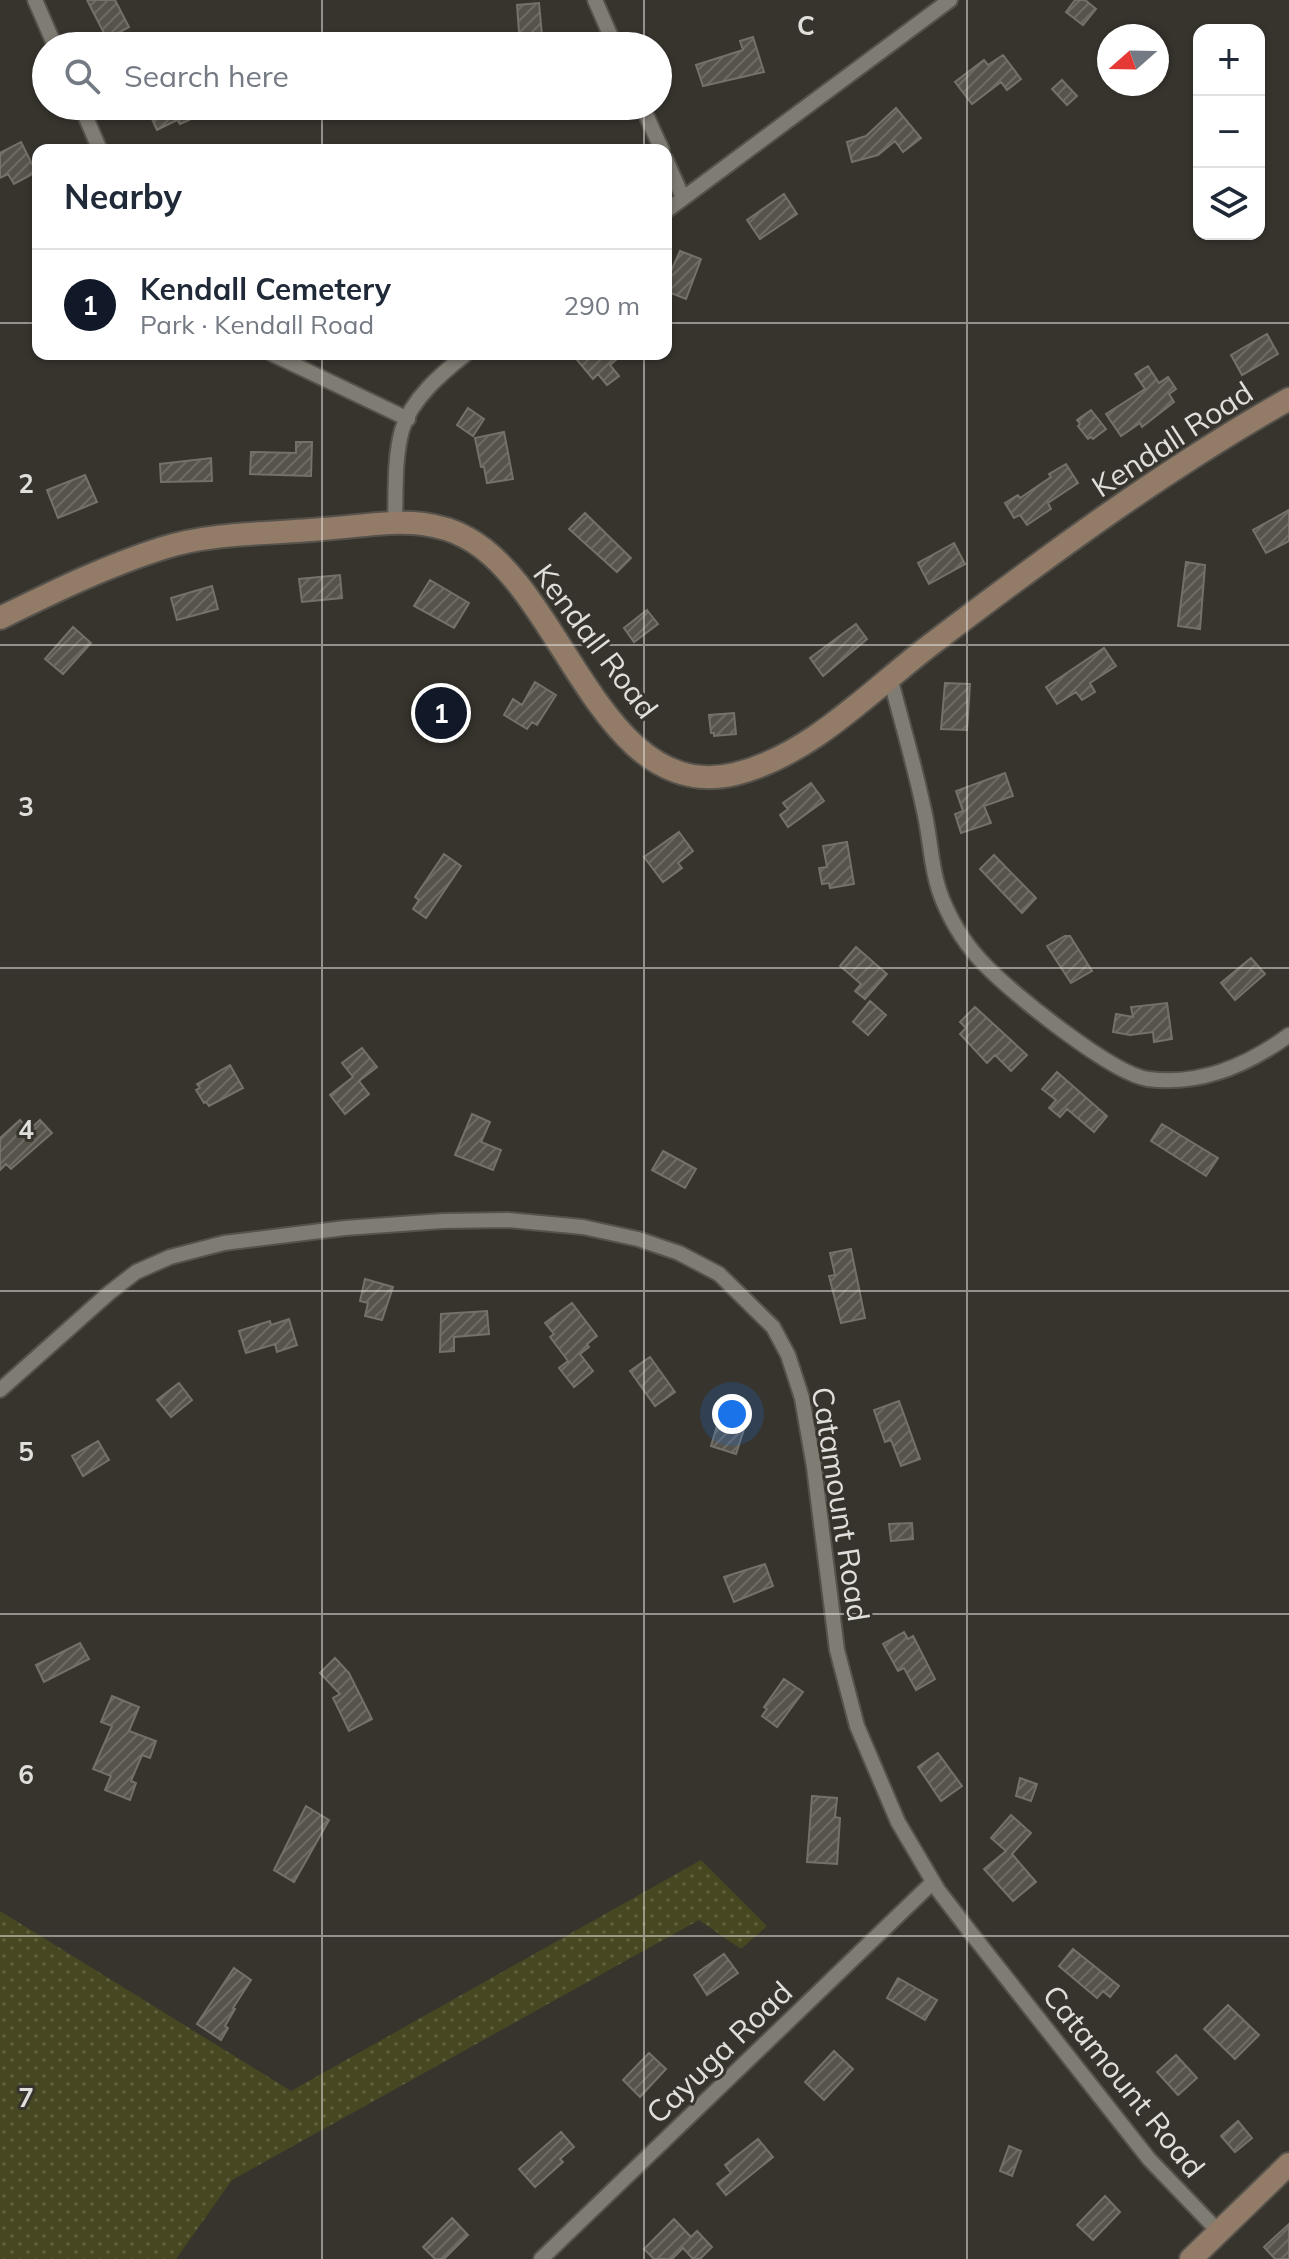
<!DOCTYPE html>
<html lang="en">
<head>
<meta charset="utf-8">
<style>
	:root { --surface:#fff; --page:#f6f6f7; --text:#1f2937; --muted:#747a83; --line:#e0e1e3; --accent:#111827 }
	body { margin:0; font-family:Mulish,sans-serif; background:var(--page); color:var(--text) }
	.controls { position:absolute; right:24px; top:24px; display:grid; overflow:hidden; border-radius:16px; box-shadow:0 2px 6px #0004 }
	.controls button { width:72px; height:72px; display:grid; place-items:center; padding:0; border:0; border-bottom:2px solid var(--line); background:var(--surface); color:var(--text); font:40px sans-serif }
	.compass { position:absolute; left:1097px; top:24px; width:72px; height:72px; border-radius:50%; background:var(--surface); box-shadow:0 2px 6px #0004; rotate:250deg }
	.you { position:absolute; left:732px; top:1414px; width:28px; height:28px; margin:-20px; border:6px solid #fff; border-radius:50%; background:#1a73e8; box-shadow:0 0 0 12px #1a73e833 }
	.badge { display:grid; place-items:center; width:52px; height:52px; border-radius:50%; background:var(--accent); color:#fff; font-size:26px; font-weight:700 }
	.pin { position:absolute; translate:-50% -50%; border:4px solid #fff; box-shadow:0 2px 8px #0006 }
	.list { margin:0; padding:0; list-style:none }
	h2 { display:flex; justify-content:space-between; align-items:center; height:104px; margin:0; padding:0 32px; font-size:34px }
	h2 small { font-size:26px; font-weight:400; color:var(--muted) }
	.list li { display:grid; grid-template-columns:52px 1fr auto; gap:24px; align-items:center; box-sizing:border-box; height:112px; padding:0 32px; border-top:2px solid var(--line) }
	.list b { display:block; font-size:30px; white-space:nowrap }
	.list p { margin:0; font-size:26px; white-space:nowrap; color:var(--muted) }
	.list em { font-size:26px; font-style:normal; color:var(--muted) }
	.icon { flex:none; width:44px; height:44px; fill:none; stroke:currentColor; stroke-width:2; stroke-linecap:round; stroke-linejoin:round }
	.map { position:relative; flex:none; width:1289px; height:2259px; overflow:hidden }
	.search { position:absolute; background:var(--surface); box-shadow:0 2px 6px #0004; left:32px; top:32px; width:640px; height:88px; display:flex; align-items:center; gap:20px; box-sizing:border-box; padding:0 28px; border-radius:44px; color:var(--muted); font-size:30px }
	.panel { position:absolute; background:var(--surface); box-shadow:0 2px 6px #0004; left:32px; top:144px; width:640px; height:216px; border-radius:16px }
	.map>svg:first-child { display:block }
</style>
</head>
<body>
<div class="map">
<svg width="1289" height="2259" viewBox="0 0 1289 2259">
	<defs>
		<pattern id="green-dots" width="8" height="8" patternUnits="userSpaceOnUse" patternTransform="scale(2)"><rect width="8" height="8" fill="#474721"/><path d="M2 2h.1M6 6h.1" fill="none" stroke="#616141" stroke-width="1.8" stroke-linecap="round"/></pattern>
		<pattern id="building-hatch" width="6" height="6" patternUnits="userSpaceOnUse" patternTransform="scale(2)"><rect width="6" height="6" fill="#56534b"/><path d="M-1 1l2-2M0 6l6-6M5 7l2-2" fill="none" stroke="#6e6b64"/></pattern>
	</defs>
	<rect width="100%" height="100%" fill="#37342d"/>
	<!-- green -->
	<path fill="url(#green-dots)" d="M701 1860 767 1926 741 1949 699 1920 232 2180 176 2259H0V1911L291 2091Z"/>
	<!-- building -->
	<path fill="url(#building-hatch)" stroke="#747169" stroke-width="2" d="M87 0H115L129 27 107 39Z
		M1075 0H1085L1096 9 1083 25 1066 12Z
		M539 3 543 46H520L517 5Z
		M753 37 764 72 703 86 696 65 743 50 740 41Z
		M1003 55 1021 79 1007 90 1001 82 972 104 955 82 984 60 988 65Z
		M1062 80 1077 96 1067 105 1052 89Z
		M146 106H209L196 112 198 116 180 124 177 120 157 130Z
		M896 108 921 138 903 152 895 141 878 155 852 162 847 142 866 136Z
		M21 142 36 172 14 184 8 174 0 178V153Z
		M784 194 797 214 760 239 747 220Z
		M680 251 701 259 686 299 666 291V282Z
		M1267 334 1278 354 1242 375 1231 355Z
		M572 354H623L610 365 619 376 607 385 598 374 593 379Z
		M1148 366 1159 383 1168 377 1176 389 1169 394 1174 402 1142 427 1140 423 1121 436 1106 414 1145 389 1135 374Z
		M468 408 484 419 473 436 457 425Z
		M1091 410 1106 429 1093 439 1091 437 1088 439 1078 426 1080 424 1077 420Z
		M504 432 513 479 487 483 484 467H481L475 438Z
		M296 442H312L311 476 250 474 251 452 296 453Z
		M211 458 212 481 161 482 160 464Z
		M1066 464 1078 483 1048 503 1051 509 1027 525 1020 515 1014 518 1005 503 1018 495 1020 498 1051 477 1049 474Z
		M85 475 97 502 58 518 47 490Z
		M1289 510V541L1266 553 1253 530Z
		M585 513 631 558 617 572 569 529Z
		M954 543 965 564 929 584 918 563Z
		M1186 562 1205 565 1200 629 1178 626Z
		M340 575 342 598 302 602 299 579Z
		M430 580 469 603 454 628 414 606Z
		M212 586 218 609 177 620 171 598Z
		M647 610 658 624 634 642 624 628Z
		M856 624 867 639 823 676 810 658Z
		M73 627 91 643 63 674 45 659Z
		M1104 648 1116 666 1090 683 1095 692 1082 700 1076 692 1057 704 1046 687Z
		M535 682 556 695 537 725 532 722 527 729 504 715 513 699 522 705Z
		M945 683 970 684 967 730 941 729Z
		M734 713 736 734 714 736V733H711L709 715Z
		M1005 773 1013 796 984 806 991 823 961 833 955 814 963 811 956 791Z
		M811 783 824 801 788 827 780 815 788 809 783 803Z
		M679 832 693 851 678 863 682 868 663 882 644 857Z
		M847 842 854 884 830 888 829 883 822 884 819 868 827 867 823 846Z
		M444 854 461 866 426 918 413 909 419 900 415 897Z
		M994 855 1036 898 1022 913 980 869Z
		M1065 936H1070L1092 971 1071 983 1047 946Z
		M856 947 887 974 865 999 855 991 861 984 840 966Z
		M1251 958 1265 974 1235 1000 1221 983Z
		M870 1001 886 1015 868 1035 853 1022Z
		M1167 1003 1172 1039 1154 1042 1153 1032 1130 1035 1113 1032 1116 1014 1133 1017 1131 1007Z
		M975 1007 1027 1055 1011 1071 995 1055 987 1063 960 1034 966 1028 960 1022Z
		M362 1048 377 1067 359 1081 369 1094 345 1114 330 1095 353 1077 342 1063Z
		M230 1065 243 1088 209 1106 206 1102 204 1103 196 1090 200 1088 197 1084Z
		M1057 1072 1107 1116 1094 1132 1067 1109 1060 1117 1049 1108 1056 1100 1042 1089Z
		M472 1114 490 1122 481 1142 501 1150 493 1170 455 1155Z
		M20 1120 29 1130 40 1120 52 1133 11 1169 6 1164 0 1170V1138Z
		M1162 1124 1218 1158 1206 1176 1151 1141Z
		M663 1151 696 1169 685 1188 652 1170Z
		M851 1249 865 1318 841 1323 829 1276 835 1275 830 1253Z
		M365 1279 393 1287 382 1320 365 1316 368 1303 360 1301Z
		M572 1303 597 1336 587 1344 589 1347 580 1354 593 1371 574 1387 559 1368 568 1361 550 1337 554 1334 545 1323Z
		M487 1311 489 1334 454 1337V1351L440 1352 441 1314Z
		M289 1319 297 1345 277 1352 275 1344 246 1353 239 1331 270 1321 271 1325Z
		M650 1357 675 1392 655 1406 630 1371Z
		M179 1383 192 1400 171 1417 157 1400Z
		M899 1401 920 1459 901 1466 891 1440 885 1442 874 1410Z
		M721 1412 747 1420 736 1454 711 1446Z
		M98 1441 109 1460 83 1476 72 1456Z
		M912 1523 913 1539 891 1541 889 1524Z
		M765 1564 773 1586 734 1602 724 1577Z
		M904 1632 908 1639 913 1636 935 1679 916 1690 904 1668 898 1671 883 1644Z
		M80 1643 89 1659 44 1682 36 1665Z
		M335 1658 349 1673 372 1719 349 1731 333 1698 340 1694 320 1673Z
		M784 1679 803 1692 777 1727 762 1716 767 1709 764 1707Z
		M112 1696 139 1707 129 1731 156 1741 150 1758 142 1755 131 1781 136 1783 130 1800 105 1790 111 1776 93 1769 112 1726 101 1722Z
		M938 1753 962 1786 941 1801 918 1767Z
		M1020 1778 1037 1784 1031 1801 1016 1796Z
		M812 1796 837 1798 835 1817 840 1818 837 1864 807 1862Z
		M306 1806 329 1820 294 1882 274 1870Z
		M1011 1815 1031 1833 1012 1854 1036 1882 1013 1901 984 1869 1006 1851 991 1838Z
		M1073 1949 1119 1986 1110 1997 1103 1991 1097 1998 1059 1966Z
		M724 1954 738 1973 707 1995 694 1975Z
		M234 1968 251 1980 233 2008 235 2009 225 2026 228 2028 221 2040 197 2024Z
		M898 1978 937 2000 925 2020 887 1998Z
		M1228 2005 1259 2035 1235 2059 1204 2029Z
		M834 2051 853 2069 824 2100 805 2082Z
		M649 2053 666 2069 640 2097 623 2080Z
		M1176 2055 1197 2078 1178 2095 1157 2072Z
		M1238 2121 1252 2138 1235 2152 1221 2136Z
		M561 2132 574 2147 560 2159 563 2162 535 2187 519 2169Z
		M758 2139 773 2157 726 2195 717 2184 731 2173 725 2165Z
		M1009 2146 1021 2151 1012 2176 1000 2171Z
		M1105 2196 1120 2212 1093 2240 1077 2225Z
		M452 2218 468 2235 444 2259H435L423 2247Z
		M674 2219 691 2237 697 2231 712 2247 700 2259H693L683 2248 672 2259H654L644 2249Z
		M1289 2224V2259H1275L1264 2247Z"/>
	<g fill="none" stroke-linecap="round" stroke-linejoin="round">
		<!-- street casing -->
		<g stroke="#55524c" stroke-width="18">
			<path id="street" d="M35 0 55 46
				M595 0 615 46
				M81 106 100 150
				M642 106 662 150
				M666 160 683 198
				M666 211 950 0
				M272 354 408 419
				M395 523C396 493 394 459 402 430 411 399 442 373 466 354
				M890 677C901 720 914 763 923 806 931 837 930 870 943 901 953 925 967 947 986 966 1013 994 1112 1074 1148 1079 1201 1086 1248 1065 1289 1035
				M0 1390 109 1293 136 1272 170 1257 224 1243 345 1228 443 1221 508 1220 583 1227 638 1239 679 1253 719 1274 773 1327 788 1355 802 1398 814 1467 837 1650 857 1726 898 1822 938 1890 971 1933 1149 2159 1219 2232
				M541 2259 933 1882"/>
		</g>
		<!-- secondary casing -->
		<g stroke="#55524c" stroke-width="26">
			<path id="secondary" d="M0 618C53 592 106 566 163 548 213 532 271 534 323 529 356 527 391 520 423 524 438 526 455 531 467 538 564 590 601 806 735 774 812 755 872 689 933 643 1046 557 1165 469 1289 399
				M1191 2259 1289 2164"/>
		</g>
		<!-- street -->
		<use href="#street" stroke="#7f7c74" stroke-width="14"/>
		<!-- secondary -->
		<use href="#secondary" stroke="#927b67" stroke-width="22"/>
	</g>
	<!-- grid -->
	<path fill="none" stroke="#e1dfdb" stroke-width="2" stroke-opacity="0.55" d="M322 0V46M644 0V46M967 0V2259M322 106V150M644 106V150M0 323H38M666 323H1289M322 354V2259M644 354V2259M0 645H1289M0 968H1289M0 1291H1289M0 1614H1289M0 1936H1289"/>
	<g text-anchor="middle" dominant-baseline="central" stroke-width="6" stroke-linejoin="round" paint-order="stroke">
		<!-- street labels -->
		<g font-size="30" fill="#e1dfdb" stroke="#37342d">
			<text transform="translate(1172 439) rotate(-33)">Kendall Road</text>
			<text transform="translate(596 641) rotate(53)">Kendall Road</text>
			<text transform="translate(841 1504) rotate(81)">Catamount Road</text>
			<text transform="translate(719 2052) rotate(-44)">Cayuga Road</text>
			<text transform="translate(1124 2081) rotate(51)">Catamount Road</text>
		</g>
	</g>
	<g font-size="26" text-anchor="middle" font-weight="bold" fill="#e1dfdb" stroke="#37342d" stroke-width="6" stroke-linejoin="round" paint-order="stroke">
		<text x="806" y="35">C</text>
		<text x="26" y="493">2</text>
		<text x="26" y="816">3</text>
		<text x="26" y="1139">4</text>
		<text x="26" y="1461">5</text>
		<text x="26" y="1784">6</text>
		<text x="26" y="2107">7</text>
	</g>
</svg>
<div class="controls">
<button>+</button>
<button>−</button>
<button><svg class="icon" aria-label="layers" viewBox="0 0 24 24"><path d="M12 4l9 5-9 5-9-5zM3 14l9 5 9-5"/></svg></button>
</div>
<svg class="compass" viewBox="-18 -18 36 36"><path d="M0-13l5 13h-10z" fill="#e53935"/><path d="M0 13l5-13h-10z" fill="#747a83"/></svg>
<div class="you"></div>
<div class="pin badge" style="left:441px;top:713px">1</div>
<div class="search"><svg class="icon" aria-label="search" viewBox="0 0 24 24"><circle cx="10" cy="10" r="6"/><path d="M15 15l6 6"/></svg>Search here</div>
<section class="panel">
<h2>Nearby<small></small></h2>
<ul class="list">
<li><span class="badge">1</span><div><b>Kendall Cemetery</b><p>Park · Kendall Road</p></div><em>290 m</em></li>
</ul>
</section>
</div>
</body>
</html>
